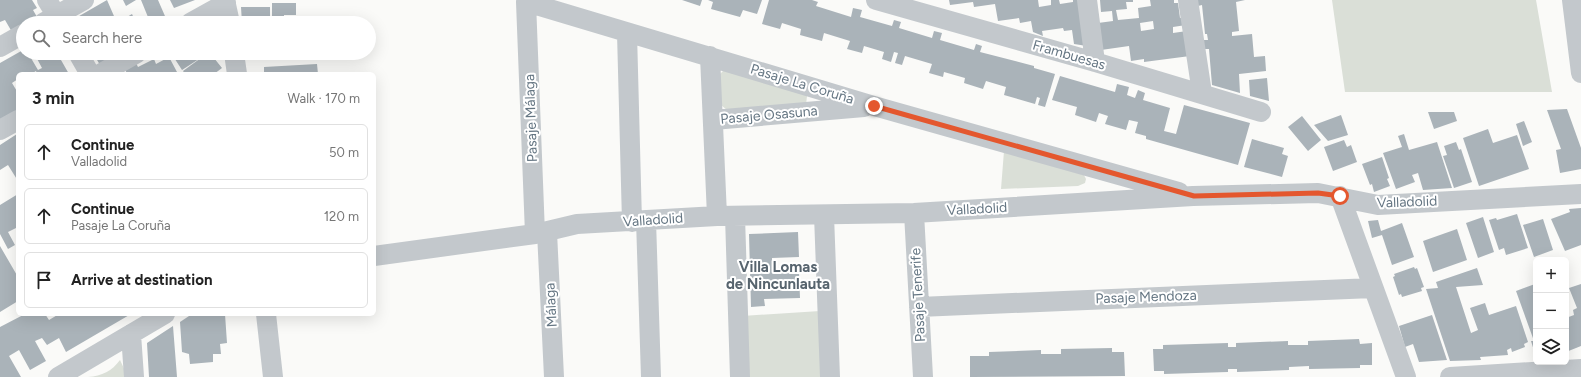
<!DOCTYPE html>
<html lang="en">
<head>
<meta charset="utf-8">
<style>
	:root { --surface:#fff; --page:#f6f6f6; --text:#222; --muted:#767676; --line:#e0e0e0 }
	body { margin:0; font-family:Figtree,sans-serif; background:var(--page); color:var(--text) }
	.controls { position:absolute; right:12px; bottom:12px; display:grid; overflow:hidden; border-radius:6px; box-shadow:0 4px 16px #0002 }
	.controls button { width:36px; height:36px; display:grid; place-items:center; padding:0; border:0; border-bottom:1px solid var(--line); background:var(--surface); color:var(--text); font:20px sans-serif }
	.stop { position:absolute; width:12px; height:12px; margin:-9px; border:3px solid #e4572e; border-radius:50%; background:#fff }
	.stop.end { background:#e4572e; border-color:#fff; box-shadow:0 1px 4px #0008 }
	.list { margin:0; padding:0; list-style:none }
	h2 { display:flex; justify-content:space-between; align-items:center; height:52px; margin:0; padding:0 16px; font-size:17px }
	h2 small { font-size:13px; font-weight:400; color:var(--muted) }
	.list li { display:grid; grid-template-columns:26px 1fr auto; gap:12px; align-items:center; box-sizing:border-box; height:56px; margin:0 8px 8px; padding:0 8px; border:1px solid var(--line); border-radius:6px }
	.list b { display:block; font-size:15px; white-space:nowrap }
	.list p { margin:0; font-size:13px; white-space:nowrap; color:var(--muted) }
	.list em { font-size:13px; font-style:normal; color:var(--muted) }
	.icon { flex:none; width:22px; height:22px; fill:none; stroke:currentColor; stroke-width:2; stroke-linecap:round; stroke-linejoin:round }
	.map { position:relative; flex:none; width:1581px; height:377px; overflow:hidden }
	.search { position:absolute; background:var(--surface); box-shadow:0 4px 16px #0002; left:16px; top:16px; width:360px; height:44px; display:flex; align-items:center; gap:10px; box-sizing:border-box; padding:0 14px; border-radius:22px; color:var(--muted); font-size:15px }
	.panel { position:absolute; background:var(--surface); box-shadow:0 4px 16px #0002; left:16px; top:72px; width:360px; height:244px; border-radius:6px }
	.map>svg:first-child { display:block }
</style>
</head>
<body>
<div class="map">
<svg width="1581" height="377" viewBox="0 0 1581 377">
	<rect width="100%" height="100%" fill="#fafaf8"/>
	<!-- green -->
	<path fill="#dadfd7" d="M1332 0H1536L1552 92H1345Z
		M724 70 804 93 807 96 806 105 727 110 721 105 719 75Z
		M1004 151 1084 175 1086 179 1085 183 1078 186 1001 189Z
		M820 311 824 377H744L742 316Z
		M120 360 128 377H88C102 376 112 371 120 360Z"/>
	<!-- building -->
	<path fill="#aab3b9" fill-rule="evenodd" d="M0 0H32L37 8 33 10 37 17 27 23H23V25L12 32 5 20 0 22Z
		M107 0 117 23 132 14 136 23H76L74 19Z
		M123 0H136L126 6Z
		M141 0H158L168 23H138L147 18 150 22Z
		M170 0H195L174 8Z
		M682 0H702L700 6Z
		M708 0H762L757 14 743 10 740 17 711 9 713 2Z
		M769 0H812L818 2 816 6 851 17 853 8 862 10 860 17 892 26 894 20 901 22 899 28 932 38 934 31 942 33 940 40 974 50 976 44 982 46 980 52 1034 66V68L1055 74 1045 107 1038 105 1040 98 1037 97 1035 104 1004 95 1006 87 986 81 983 89 964 83 965 78 944 72 943 77 929 73 932 64 905 56 902 65 895 63 898 53 894 52 891 62 882 59 884 52 864 46 862 53 847 49 850 41 824 33 822 41 800 35 801 29 782 23 780 29 762 24Z
		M949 0H1038L1039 7 1051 5V0H1059L1060 4 1073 2V0H1081L1087 46 1074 44 1072 30 1064 31 1063 28 1042 31 1043 36 1033 32 1031 21 1020 23 1019 18 998 21 995 4 974 7 973 2 950 5Z
		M1100 0H1133V2H1126L1127 9 1116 10 1118 20 1139 18 1138 8 1151 6 1150 0H1174V3H1178L1180 18 1185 17 1186 25 1173 27V33L1187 31 1190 56 1144 62V59L1131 61 1129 46 1101 50 1098 23 1113 21 1112 11 1101 12ZM1153 21 1154 29 1141 31 1140 23Z
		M1197 0H1245L1236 2 1239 31 1232 32V36L1252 34 1254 57 1265 56 1266 71 1239 74 1240 93 1212 85 1209 49H1202V40H1208L1207 34H1205L1202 5 1198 6Z
		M272 3H296V15H284V23H272Z
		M241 7H270V23H242Z
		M23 50V53H28L38 70 42 68 34 53H57L69 74H37L36 71 31 74H18V79L12 83 18 93V113L0 123V63Z
		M93 53H120L100 65Z
		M171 53H210L222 68 214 74H185L183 71 205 55 182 70Z
		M248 53H277V56H248Z
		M169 57 177 72 174 74H127L125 69 136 63 138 67 154 59 156 64Z
		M317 64 318 74H264V67Z
		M1060 76 1115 92 1117 84 1129 87 1127 95 1135 98 1138 90 1145 93 1143 100 1170 108 1164 131 1176 134 1184 105 1250 123 1238 165 1146 139V136L1135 133 1138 122 1129 120 1126 130 1105 124 1108 116 1099 113 1096 122 1075 115 1077 107 1052 100Z
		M1267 78 1269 101 1250 96 1249 80Z
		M1567 109 1581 148V169L1560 173 1556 150 1561 149 1547 110Z
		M1428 112H1454L1457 121 1434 129Z
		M1341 115 1348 135 1328 141 1314 125Z
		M1302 116 1321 140 1308 151 1288 127Z
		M1524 121 1532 142 1523 146 1516 124Z
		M1488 129 1493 143 1517 135 1529 169 1479 186 1463 138Z
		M18 131V181L8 165 0 170V145L17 134 16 132Z
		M1404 134 1409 150 1437 142 1452 188 1423 190 1418 173 1412 175 1415 182 1396 189 1383 153 1402 147 1398 136Z
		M1252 139 1284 148 1282 154 1288 156 1282 177 1244 167Z
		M1344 140 1347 147 1351 145 1357 162 1333 171 1324 147Z
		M1456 142 1459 150 1461 149 1472 182 1454 188 1443 156 1447 155 1444 146Z
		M1382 157 1389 178 1387 179 1390 186 1374 192 1372 184 1370 185 1362 164Z
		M18 194V227L8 232 15 245 8 249 0 234V205Z
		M1581 208V245L1565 251 1551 219 1570 212 1569 209Z
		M1517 214 1528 248 1506 255 1504 248 1499 250 1489 220 1496 218 1497 220Z
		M1483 217 1494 252 1478 258 1466 223Z
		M1543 219 1553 250 1534 257 1523 225Z
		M1378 220 1381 231 1402 223 1414 257 1392 265 1382 235 1372 238 1368 221Z
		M1457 229 1467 260 1433 272 1423 241Z
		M798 232 799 257 772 258V273H779L778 271 792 270V273L799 272 800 298 764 299 765 306 751 307 749 234Z
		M0 246 18 277V301L0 312Z
		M1414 267 1415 269 1417 268 1424 287 1421 288 1422 291 1402 297 1401 294 1399 295 1393 277 1395 276 1394 274Z
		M1477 268 1483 285 1456 287 1471 333 1478 330 1470 308 1485 303 1489 315 1516 306 1528 342 1524 344 1525 347 1512 352 1511 348 1507 350 1508 355 1480 357 1481 360 1450 361 1426 289 1438 288 1436 282Z
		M1535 284 1536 285V357L1531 341H1534L1516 291Z
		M1581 284V346L1566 352V318L1574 315 1573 310 1577 308 1569 288Z
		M25 314H45L49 320 59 314H131L66 352 59 338 47 345 42 338 35 341 46 361 30 370 19 350 9 356 21 377H0V327Z
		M192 314H225L227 343 220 344 221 354H213V362L190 364 189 354 182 352 180 322Z
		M1432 315 1447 360 1419 362 1413 344 1405 347 1399 326Z
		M173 326 177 377H149L147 343Z
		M1359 339 1360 344 1372 343V365H1360V368L1309 369V366L1289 367V370L1237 372V369H1228V372L1164 374V371H1154L1153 349H1163V345L1228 343V347H1236V343L1288 341V345H1308V341Z
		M1112 348V352H1124L1125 376 970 377V356H989V352L1041 350V354H1061V349Z"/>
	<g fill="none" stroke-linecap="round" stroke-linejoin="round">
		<!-- street -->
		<path stroke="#c3c8cc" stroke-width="20" d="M47 0 61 23
			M225 0 230 23
			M876 0 1095 62 1261 112
			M1087 0 1095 62
			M1188 0 1202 93
			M1572 0 1581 73
			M43 23 84 0
			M190 23 226 3
			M627 33 632 222
			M0 47 23 34
			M78 53 90 74
			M234 53 237 74
			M710 56 717 216
			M100 74 137 53
			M713 120 864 107
			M0 130 18 120
			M1340 196 1406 377
			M914 213 923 377
			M824 215 830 377
			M735 216 740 377
			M646 220 651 377
			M547 232 554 377
			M535 234 526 2 874 106 1179 192
			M374 256 535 234 577 224 717 216 914 213 1193 196 1318 193 1378 205 1581 194
			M919 307 1373 288
			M266 314 273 377
			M131 334 134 377
			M58 377 165 314
			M1450 377 1581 369"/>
	</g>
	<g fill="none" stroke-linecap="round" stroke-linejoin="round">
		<!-- route -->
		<path stroke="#e4572e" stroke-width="5" d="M874 106 1194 196 1318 193 1340 196"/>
	</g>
	<g text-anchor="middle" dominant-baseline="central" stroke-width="4" stroke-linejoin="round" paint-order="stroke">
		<!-- street labels -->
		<g font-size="14" fill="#657683" stroke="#fff">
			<text transform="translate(1069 55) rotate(16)">Frambuesas</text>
			<text transform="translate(802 84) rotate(17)">Pasaje La Coruña</text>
			<text transform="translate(769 115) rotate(-5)">Pasaje Osasuna</text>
			<text transform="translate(531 118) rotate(-92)">Pasaje Málaga</text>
			<text transform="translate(1407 202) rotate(-2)">Valladolid</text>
			<text transform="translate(977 209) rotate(-3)">Valladolid</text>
			<text transform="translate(653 220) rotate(-4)">Valladolid</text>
			<text transform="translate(918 295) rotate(-93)">Pasaje Tenerife</text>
			<text transform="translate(1146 297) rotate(-2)">Pasaje Mendoza</text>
			<text transform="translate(551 305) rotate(-93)">Málaga</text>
		</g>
		<!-- neighbourhood labels -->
		<g font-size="15" font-weight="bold" fill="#57646e" stroke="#fff">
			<text x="778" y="267">Villa Lomas<tspan x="778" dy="17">de Nincunlauta</tspan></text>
		</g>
	</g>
</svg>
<div class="controls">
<button>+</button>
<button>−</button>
<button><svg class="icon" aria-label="layers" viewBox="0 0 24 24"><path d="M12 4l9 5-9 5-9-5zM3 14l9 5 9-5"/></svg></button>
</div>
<div class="stop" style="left:1340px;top:196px"></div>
<div class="stop end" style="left:874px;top:106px"></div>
<div class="search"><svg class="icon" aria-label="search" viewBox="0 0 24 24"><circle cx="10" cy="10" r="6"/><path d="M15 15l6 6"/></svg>Search here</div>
<section class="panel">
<h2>3 min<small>Walk · 170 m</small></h2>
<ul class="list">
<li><svg class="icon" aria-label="ahead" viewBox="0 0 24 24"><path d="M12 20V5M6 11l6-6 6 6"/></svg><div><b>Continue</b><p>Valladolid</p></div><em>50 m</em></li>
<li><svg class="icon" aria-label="ahead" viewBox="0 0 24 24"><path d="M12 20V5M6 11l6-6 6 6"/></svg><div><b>Continue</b><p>Pasaje La Coruña</p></div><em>120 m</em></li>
<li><svg class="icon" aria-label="arrive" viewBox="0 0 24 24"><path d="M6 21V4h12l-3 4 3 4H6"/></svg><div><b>Arrive at destination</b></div></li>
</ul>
</section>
</div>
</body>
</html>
